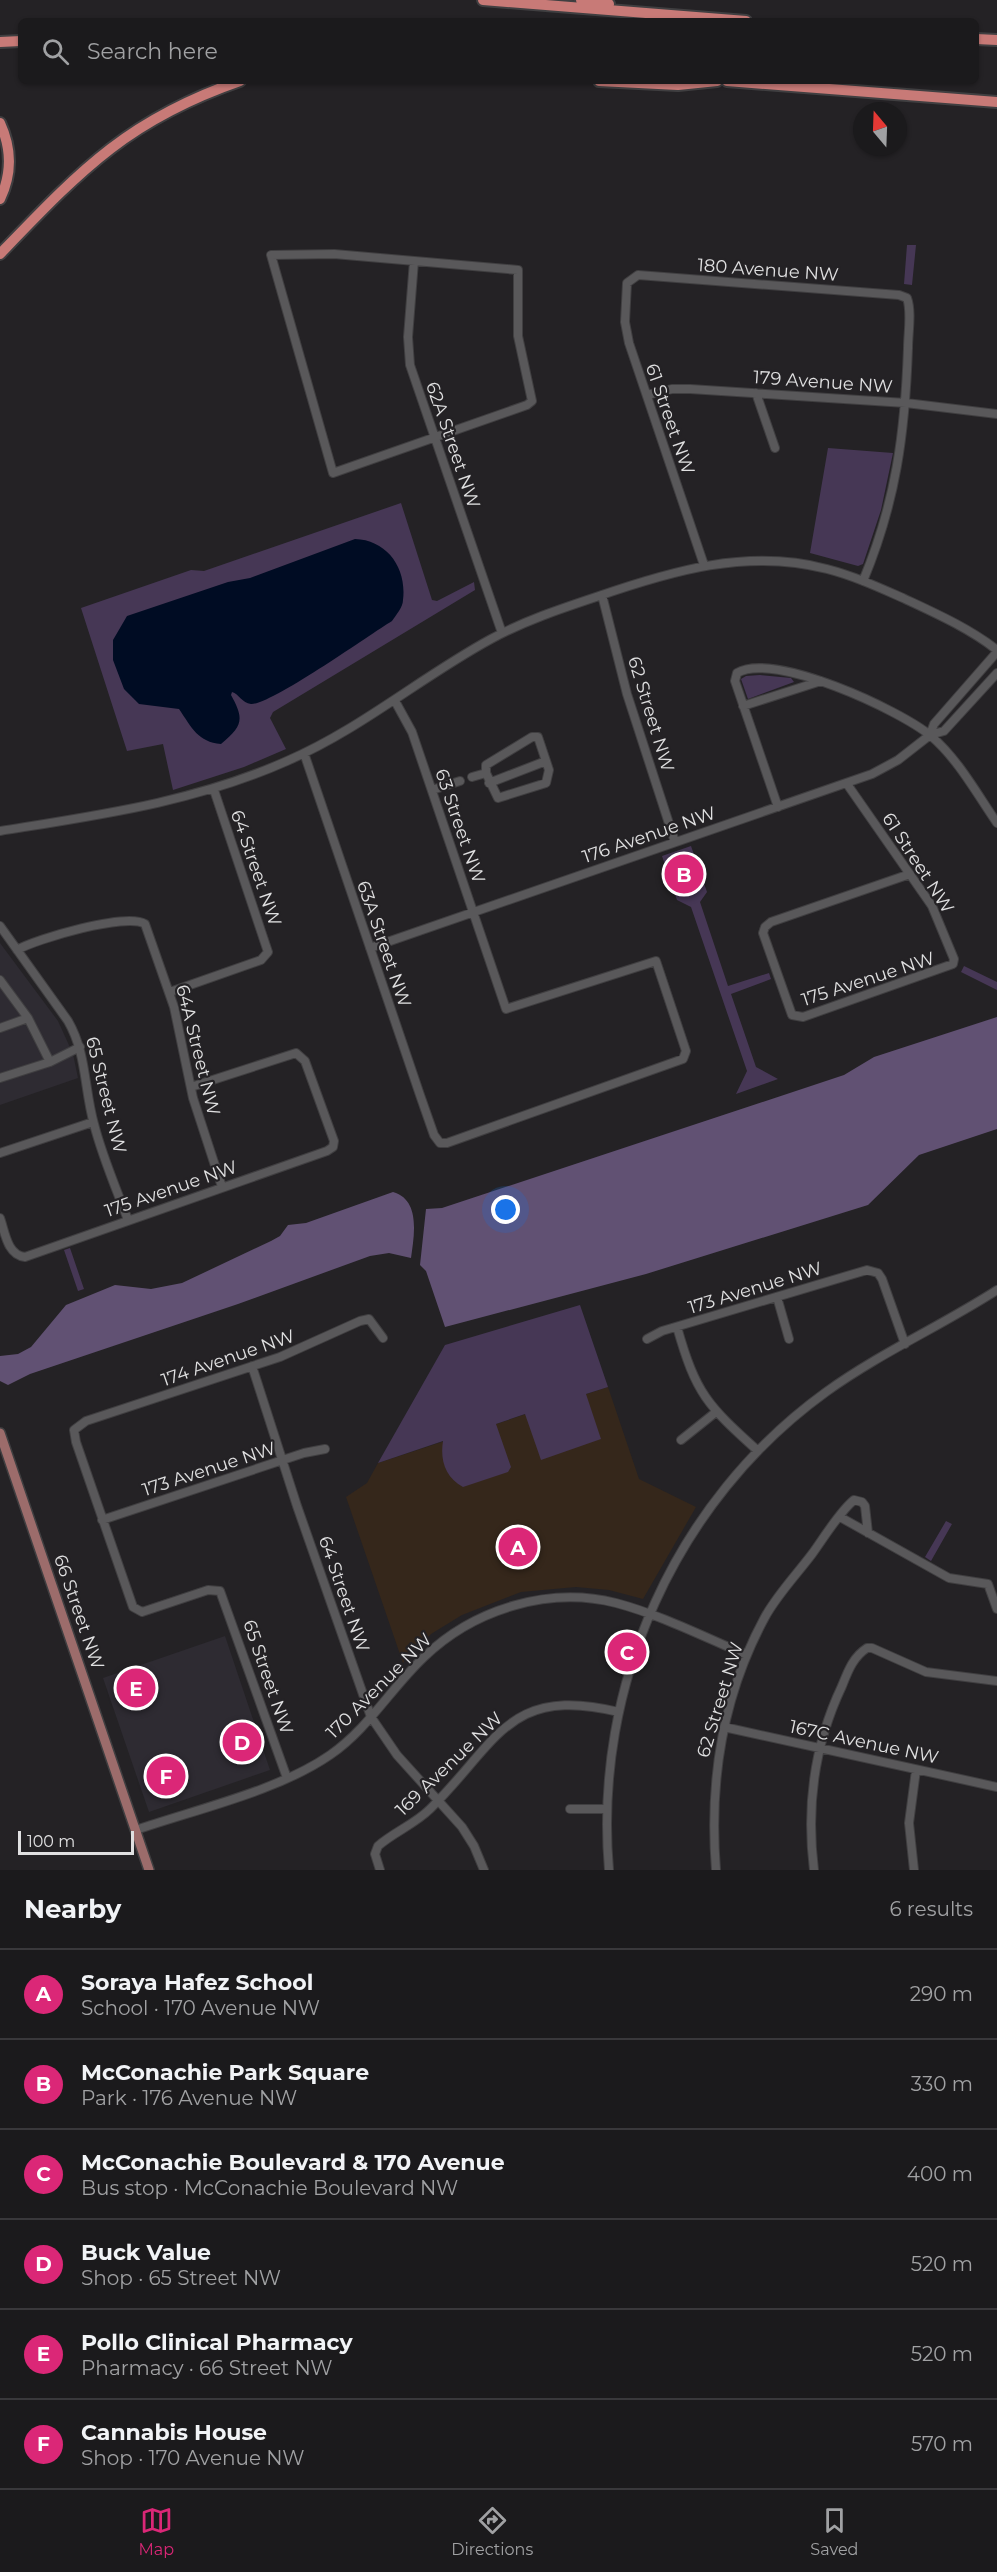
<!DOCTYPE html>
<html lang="en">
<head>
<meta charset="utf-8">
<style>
	:root { --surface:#1b1a1c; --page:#242325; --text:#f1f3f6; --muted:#a0a1a3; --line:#39383b; --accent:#db2777 }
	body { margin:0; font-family:Montserrat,sans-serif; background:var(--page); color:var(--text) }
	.compass { position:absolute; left:853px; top:102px; width:54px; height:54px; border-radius:50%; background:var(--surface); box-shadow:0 2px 4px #0004; rotate:341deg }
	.scale { position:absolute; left:18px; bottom:15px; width:116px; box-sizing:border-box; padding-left:6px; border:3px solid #e0e0e1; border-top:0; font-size:16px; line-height:21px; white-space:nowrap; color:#e0e0e1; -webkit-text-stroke:4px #242225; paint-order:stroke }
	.you { position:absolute; left:506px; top:1210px; width:21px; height:21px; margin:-15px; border:4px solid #fff; border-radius:50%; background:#1a73e8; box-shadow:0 0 0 9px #1a73e833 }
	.badge { display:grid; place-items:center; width:39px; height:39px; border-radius:50%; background:var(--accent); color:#fff; font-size:20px; font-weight:700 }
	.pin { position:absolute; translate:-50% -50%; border:3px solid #fff; box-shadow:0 2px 6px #0006 }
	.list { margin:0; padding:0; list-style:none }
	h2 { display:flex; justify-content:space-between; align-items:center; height:78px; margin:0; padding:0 24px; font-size:26px }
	h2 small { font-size:20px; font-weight:400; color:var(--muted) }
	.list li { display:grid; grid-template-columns:39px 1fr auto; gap:18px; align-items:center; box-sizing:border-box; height:90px; padding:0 24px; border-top:2px solid var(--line) }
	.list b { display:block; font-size:22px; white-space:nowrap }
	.list p { margin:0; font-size:20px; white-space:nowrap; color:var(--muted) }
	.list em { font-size:20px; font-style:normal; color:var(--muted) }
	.icon { flex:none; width:33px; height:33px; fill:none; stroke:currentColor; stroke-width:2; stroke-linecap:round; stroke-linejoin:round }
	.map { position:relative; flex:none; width:997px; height:1870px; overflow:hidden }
	.search { position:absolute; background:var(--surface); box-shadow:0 2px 4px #0004; left:18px; right:18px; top:18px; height:66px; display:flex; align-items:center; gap:15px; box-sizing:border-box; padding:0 21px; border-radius:9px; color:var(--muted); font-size:22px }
	.sheet { height:618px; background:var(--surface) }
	nav { display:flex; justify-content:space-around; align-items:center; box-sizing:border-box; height:84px; border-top:2px solid var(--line); background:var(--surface); font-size:16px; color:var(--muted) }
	nav a { display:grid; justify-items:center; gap:3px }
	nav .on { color:var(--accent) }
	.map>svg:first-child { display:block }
</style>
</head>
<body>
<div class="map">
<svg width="997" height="1870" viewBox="0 0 997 1870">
	<rect width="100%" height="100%" fill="#242225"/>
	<!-- built -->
	<path fill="#2e2b32" d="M0 943 58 1021 73 1054 78 1078 0 1105Z
		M225 1636 270 1770 149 1812 103 1678Z"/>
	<!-- education -->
	<path fill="#35271b" d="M608 1387 639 1479 696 1507 643 1599 609 1590 576 1587 521 1592 462 1615 431 1634 403 1663 346 1497 367 1483 378 1463Z"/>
	<!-- green -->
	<path fill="#463755" d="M907 245H916L912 285 904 284Z
		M828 448 893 453 881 510 863 564 858 566 810 553Z
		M401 503 432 600 437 601 474 582 475 590 273 712 270 718 286 749 244 767 173 790 163 744 127 751 81 608 191 570 204 571Z
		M760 675 791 678 794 682 748 699 741 679 746 676Z
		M691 846 707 892 700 902 728 986 769 973 771 979 731 994 756 1067 778 1079 736 1094 747 1071 691 907 677 900 662 856Z
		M964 966 997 982V990L961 972Z
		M70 1248 84 1289 78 1291 64 1250Z
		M580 1305 608 1387 586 1394 601 1439 541 1460 525 1414 496 1424 511 1467 508 1472 463 1487C445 1477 440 1460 443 1441L378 1463 445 1345Z
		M946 1521 952 1524 931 1561 925 1557Z"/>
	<!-- forest -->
	<path fill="#615173" d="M997 1017V1129L919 1155 868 1205 646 1274 445 1327 426 1271 420 1265 426 1209 442 1208 844 1075 874 1057Z
		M393 1192C421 1200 414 1236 411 1258L389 1253 370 1256 238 1304 30 1374 8 1385 0 1381V1356L18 1354 31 1347 66 1305 115 1285 151 1289 182 1283 271 1241 280 1236 288 1225 306 1223Z"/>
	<!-- water -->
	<path fill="#000c23" d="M355 539C387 540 407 568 403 600 403 607 396 615 392 621 369 635 271 705 251 704 242 703 239 694 232 692L231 695C245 720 242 726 221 744 198 742 192 728 179 709L139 704 124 689 113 660V640L127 616 228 582 250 578Z"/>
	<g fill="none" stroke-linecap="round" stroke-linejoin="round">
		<!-- minor casing -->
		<g stroke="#403f41" stroke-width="10">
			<path id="minor" d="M334 254 518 270V336L532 401 527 405 333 473 271 255Z
				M414 261 408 337 410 365 502 633
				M756 393 775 448
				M647 395 672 389H690L906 403 997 414
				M704 565 629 343 625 322 627 283 638 275 899 295 907 298C912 312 908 333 908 348 905 433 896 502 863 581
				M602 595 627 694 675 842
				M743 706 821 681
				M930 735 934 724 997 652
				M532 737H538L549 770 546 783 498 798 486 773V765Z
				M304 753 420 1095 434 1135 440 1143H447L683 1059 686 1051 656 961 506 1009 412 732 395 701
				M472 777 486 773
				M489 783 546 761
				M847 784 932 906 954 959 953 964 803 1017 792 1015 763 933 765 927 771 922 910 874
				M432 790 460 781
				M778 807 735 681 737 673C773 651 900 710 931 736 958 759 977 794 997 823
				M0 831C99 815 195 802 287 761 361 729 421 677 491 639 524 621 560 609 596 597 671 571 748 548 827 569 854 576 878 587 903 598 935 613 969 628 997 650
				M0 926 68 1021C87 1054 84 1089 94 1124 102 1156 116 1188 128 1220
				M370 948 872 774 898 760 930 735 944 731 997 673
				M17 950C36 939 127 912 145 924L174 1007 193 1098 222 1187
				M0 980 28 1018 50 1062
				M170 992 261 960 268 952 214 790
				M0 1028 28 1018
				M0 1078 50 1062 80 1047
				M0 1153 93 1122
				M0 1218C5 1232 7 1255 25 1257L327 1151 333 1147 334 1141 305 1061 296 1053 191 1087
				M777 1297 789 1339
				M677 1327C696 1394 707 1405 758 1451
				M647 1339 662 1331 867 1270 878 1273 882 1279 905 1344
				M252 1366 297 1506 371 1717 397 1755 462 1827 474 1846 484 1870
				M681 1440 716 1412
				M840 1517 949 1578 988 1584 997 1609
				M102 1520 304 1453 325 1449
				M724 1727 997 1787
				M287 1778 220 1591 208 1590 142 1612 133 1607 76 1442 74 1430 86 1421 280 1357 360 1321 369 1319 383 1338
				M570 1809H607
				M136 1830C197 1809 278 1791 330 1755 368 1729 391 1688 424 1657 474 1609 549 1586 616 1603 661 1615 704 1637 747 1655
				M380 1870 375 1854 378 1846C394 1832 415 1824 430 1809 498 1742 508 1685 619 1712
				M609 1870C593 1686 675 1501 826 1392 880 1353 941 1326 997 1290
				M716 1870C709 1782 722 1696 765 1617 777 1595 797 1574 812 1554 823 1539 840 1511 854 1500L862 1502 865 1506 868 1533
				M814 1870C806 1806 814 1745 842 1686 848 1671 853 1657 867 1648H872L926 1672 997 1681
				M914 1870 909 1823 916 1770"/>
		</g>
		<!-- major casing -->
		<g stroke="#403f41" stroke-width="12">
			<path id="major" d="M0 1433 149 1870"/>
		</g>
		<!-- highway casing -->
		<g stroke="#403f41" stroke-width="14">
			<path id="highway" d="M483 0 746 21
				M581 0 609 4
				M976 39 997 40
				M0 42 21 41
				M599 81 678 85 717 81
				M727 81 997 102
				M0 123C12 149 12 174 0 199
				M0 254C80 171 127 120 240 81"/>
		</g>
		<!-- minor -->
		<use href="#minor" stroke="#59585a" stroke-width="8"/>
		<!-- major -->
		<use href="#major" stroke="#9c6c6b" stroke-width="9"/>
		<!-- highway -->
		<use href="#highway" stroke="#c87a77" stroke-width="10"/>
	</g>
	<g text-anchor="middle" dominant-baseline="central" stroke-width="4.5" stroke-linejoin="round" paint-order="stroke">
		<!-- street labels -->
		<g font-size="18" fill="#e0e0e1" stroke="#242225">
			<text transform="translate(768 270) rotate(4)">180 Avenue NW</text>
			<text transform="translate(823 382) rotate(4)">179 Avenue NW</text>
			<text transform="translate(670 419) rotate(71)">61 Street NW</text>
			<text transform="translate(453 445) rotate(71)">62A Street NW</text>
			<text transform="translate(651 714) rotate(73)">62 Street NW</text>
			<text transform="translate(460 826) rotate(71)">63 Street NW</text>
			<text transform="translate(649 835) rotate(-19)">176 Avenue NW</text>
			<text transform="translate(918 863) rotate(57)">61 Street NW</text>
			<text transform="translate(256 868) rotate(71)">64 Street NW</text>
			<text transform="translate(384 944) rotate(71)">63A Street NW</text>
			<text transform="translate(868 979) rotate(-18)">175 Avenue NW</text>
			<text transform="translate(198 1050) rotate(76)">64A Street NW</text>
			<text transform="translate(106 1095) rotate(76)">65 Street NW</text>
			<text transform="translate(171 1189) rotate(-19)">175 Avenue NW</text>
			<text transform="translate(755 1288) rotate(-17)">173 Avenue NW</text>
			<text transform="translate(228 1358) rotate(-19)">174 Avenue NW</text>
			<text transform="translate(209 1469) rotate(-18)">173 Avenue NW</text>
			<text transform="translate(344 1594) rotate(71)">64 Street NW</text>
			<text transform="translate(79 1612) rotate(71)">66 Street NW</text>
			<text transform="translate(268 1677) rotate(71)">65 Street NW</text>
			<text transform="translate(379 1686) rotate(-45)">170 Avenue NW</text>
			<text transform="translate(720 1700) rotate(-73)">62 Street NW</text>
			<text transform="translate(864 1742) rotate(12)">167C Avenue NW</text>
			<text transform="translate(449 1764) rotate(-44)">169 Avenue NW</text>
		</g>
	</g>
</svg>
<svg class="compass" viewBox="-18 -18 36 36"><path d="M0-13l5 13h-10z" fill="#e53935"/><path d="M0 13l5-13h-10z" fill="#a0a1a3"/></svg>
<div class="scale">100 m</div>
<div class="you"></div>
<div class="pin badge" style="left:518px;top:1547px">A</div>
<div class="pin badge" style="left:684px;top:874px">B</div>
<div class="pin badge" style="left:627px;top:1652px">C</div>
<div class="pin badge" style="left:242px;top:1742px">D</div>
<div class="pin badge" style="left:136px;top:1688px">E</div>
<div class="pin badge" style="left:166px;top:1776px">F</div>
<div class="search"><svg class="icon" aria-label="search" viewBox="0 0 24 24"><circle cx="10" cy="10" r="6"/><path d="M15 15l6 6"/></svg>Search here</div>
</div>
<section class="sheet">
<h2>Nearby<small>6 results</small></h2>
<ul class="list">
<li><span class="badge">A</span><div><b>Soraya Hafez School</b><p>School · 170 Avenue NW</p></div><em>290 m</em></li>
<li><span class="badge">B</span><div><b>McConachie Park Square</b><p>Park · 176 Avenue NW</p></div><em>330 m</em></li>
<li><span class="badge">C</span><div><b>McConachie Boulevard &amp; 170 Avenue</b><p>Bus stop · McConachie Boulevard NW</p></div><em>400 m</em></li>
<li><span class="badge">D</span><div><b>Buck Value</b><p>Shop · 65 Street NW</p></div><em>520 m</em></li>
<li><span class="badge">E</span><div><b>Pollo Clinical Pharmacy</b><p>Pharmacy · 66 Street NW</p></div><em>520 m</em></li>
<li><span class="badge">F</span><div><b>Cannabis House</b><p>Shop · 170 Avenue NW</p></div><em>570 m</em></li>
</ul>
</section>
<nav>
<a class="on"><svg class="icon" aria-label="map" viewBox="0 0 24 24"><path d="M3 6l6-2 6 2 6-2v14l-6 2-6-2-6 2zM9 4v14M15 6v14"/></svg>Map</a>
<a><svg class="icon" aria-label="directions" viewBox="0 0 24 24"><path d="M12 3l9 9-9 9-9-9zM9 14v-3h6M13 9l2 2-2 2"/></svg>Directions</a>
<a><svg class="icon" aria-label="saved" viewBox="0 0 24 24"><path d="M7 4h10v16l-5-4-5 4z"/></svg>Saved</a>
</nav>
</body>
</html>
